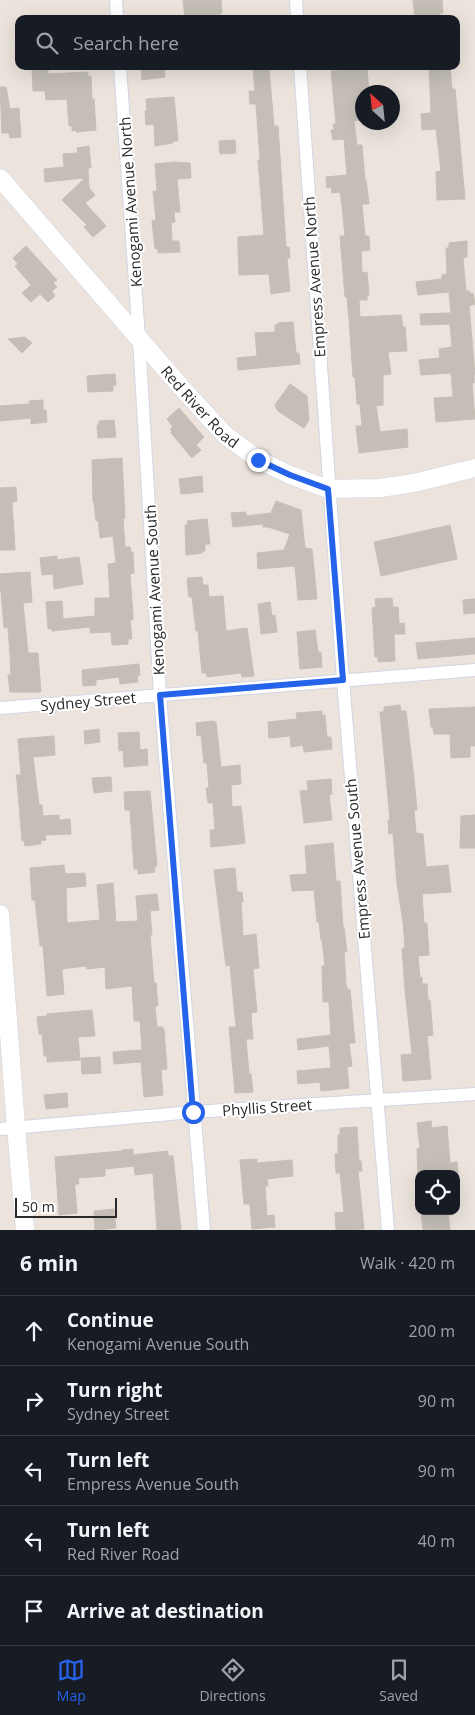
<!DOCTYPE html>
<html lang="en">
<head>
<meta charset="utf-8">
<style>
	:root { --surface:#171b24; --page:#20242c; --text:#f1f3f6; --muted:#9ea1a6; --line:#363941; --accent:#2563eb }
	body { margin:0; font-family:"Open Sans",sans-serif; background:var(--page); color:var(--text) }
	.controls { position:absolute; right:15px; bottom:15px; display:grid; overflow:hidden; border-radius:10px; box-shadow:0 5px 20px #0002 }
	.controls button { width:45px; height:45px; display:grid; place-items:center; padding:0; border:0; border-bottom:1px solid var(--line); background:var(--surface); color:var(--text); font:25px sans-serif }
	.compass { position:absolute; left:355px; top:85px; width:45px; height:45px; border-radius:50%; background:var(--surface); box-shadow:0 5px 20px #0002; rotate:333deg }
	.scale { position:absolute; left:15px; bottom:12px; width:102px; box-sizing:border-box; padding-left:5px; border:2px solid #2a2a2a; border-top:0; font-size:14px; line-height:18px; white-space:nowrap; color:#2a2a2a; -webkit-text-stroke:4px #fff; paint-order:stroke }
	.stop { position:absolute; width:15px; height:15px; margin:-11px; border:4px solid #2563eb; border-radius:50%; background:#fff }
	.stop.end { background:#2563eb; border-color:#fff; box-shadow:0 1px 5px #0008 }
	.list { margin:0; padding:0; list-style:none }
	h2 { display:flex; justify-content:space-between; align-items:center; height:65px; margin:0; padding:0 20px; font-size:21px }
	h2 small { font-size:16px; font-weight:400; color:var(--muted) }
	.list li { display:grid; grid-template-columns:32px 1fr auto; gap:15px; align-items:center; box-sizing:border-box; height:70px; padding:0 20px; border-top:1px solid var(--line) }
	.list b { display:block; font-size:19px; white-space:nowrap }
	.list p { margin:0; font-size:16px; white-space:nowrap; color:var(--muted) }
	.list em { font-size:16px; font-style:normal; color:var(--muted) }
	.icon { flex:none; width:28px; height:28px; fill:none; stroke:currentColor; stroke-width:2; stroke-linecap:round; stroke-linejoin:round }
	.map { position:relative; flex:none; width:475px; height:1230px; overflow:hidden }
	.search { position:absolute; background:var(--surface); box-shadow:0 5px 20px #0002; left:15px; right:15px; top:15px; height:55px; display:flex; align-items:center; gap:12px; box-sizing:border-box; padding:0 18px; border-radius:10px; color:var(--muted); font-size:19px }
	.sheet { height:415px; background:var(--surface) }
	nav { display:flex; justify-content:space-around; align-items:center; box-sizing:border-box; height:70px; border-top:1px solid var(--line); background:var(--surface); font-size:14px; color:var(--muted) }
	nav a { display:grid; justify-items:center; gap:2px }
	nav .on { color:var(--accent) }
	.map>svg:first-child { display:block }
</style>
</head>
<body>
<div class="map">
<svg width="475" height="1230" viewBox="0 0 475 1230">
	<rect width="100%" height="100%" fill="#ebe3dc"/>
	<!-- building -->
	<path fill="#c4beb7" stroke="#c7bfb5" d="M183 0H221L222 13H220V15L185 18Z
		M413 0H442L443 13H440V19H415Z
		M164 66 165 77 142 80 141 68Z
		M429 66H450L452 89H455L465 199 437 200 436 172 441 171 436 129 422 130 421 114 431 113Z
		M48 68V74L88 72V77L91 76 92 100 94 99 96 130 76 132V130L72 131V126H69L67 99 46 100 45 91H33L32 69Z
		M269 68 274 126H278L286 247H289L290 258H287L290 291 271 294 269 274 239 275 238 247V237L264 235 258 160H260L256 104H250L249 91H255L253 70Z
		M367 68 369 92H362V109L360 110 361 120 354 121 357 145H362L365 180H366L369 204H362L365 236H369L370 250 361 251 362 273 367 272 369 295 367 296V300H359L360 317 401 315 403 327H405L407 351 388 352 391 374 383 375V405L376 406 380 432 407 429 408 447 359 453 356 426H362L360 404H357L355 377H353L349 319 347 297H345L340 236H345L342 206 340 192 332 193 331 187 327 188 326 177 347 175 344 139 333 140 331 130H334L333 124H336L331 71Z
		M0 87H6L10 109 19 108 21 137 10 138 9 133H2Z
		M174 97 178 141H173V143L155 146 154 124 146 125 145 111 147 110 146 99Z
		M235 140 236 153 220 154 219 141Z
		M89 146 91 168H88L89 188 95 195 85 203 106 226 93 237 84 227 87 225 62 200 85 178 45 182 44 169 64 167 63 154 78 153 77 148Z
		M175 162 190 163 191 178 177 179 180 212H174L175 222 171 223 172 241H179L180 252 158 253V249H155L152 221 156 220 153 191H157L155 164Z
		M467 241V257L463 258 466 291H470V294L473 293 475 304 469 306 475 374H474V383H472L475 419 436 422 434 398 453 397 451 373 421 375 419 360 440 358 439 349 452 347 450 324 421 325 420 314 451 313 449 292 418 295 416 282 442 279V275L447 274 446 248H449V243Z
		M26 246 57 280 53 283 57 287 52 291 55 296 48 302 40 294 31 302 22 293 31 285 15 266 18 264 13 258Z
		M293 322 296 353H299L300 364 238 370 237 358 257 356 255 333 275 332V325H278V323Z
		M25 337 32 343 22 353 8 339Z
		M115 374 116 385H113V391L88 392 87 376Z
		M290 384 307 396 309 420 304 428 278 411 275 405Z
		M43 400V410H46L47 422 31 424V418L0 421V406L30 404 29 401Z
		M179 408 204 437 196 445 201 450 192 458 171 433 172 431 170 429 173 427 167 419Z
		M114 420 116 437 98 438 97 425H99V421Z
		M122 458 125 518H123L125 547H130L131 552H133L134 573 130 574 133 615V620H130L132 639H128V644L112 645 111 632 90 633V627L52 631V629H48L46 602 62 601 63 619 95 616V598H110L108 564 116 563 113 536 100 538 98 520 96 521 94 502H93L92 460Z
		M202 476 203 492 181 494 179 479Z
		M16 487 17 501 12 502 15 550H0V488Z
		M276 501 301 510 305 548 312 549 317 599 298 600 295 566 258 569 257 553 284 550 290 534 268 527H263V524L233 527 231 513 246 512V516L271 513Z
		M207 519 210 544H205V551H202V553L186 555 185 525H188L187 521Z
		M450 525 457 559 381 576 374 542Z
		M57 556V560L79 557 83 584 54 589 53 574 42 575 40 558Z
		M30 572 32 602 23 603 28 653H38L41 692H10L8 675H11L10 655 8 627 4 628 1 591H0V574Z
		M202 577 203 585H208L209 597 223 596 226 631 247 628 254 676 242 677 241 673 207 677 206 673H202L198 631H196L192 597H189L187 582 188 578Z
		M392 598 393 607H398L399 624 404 623 405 634H394L395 661 378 662V657H375L372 608 376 607 375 599Z
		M475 599V613L464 614 463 600Z
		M270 602 272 616 275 615 277 632 261 634 258 604Z
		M315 630 318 652H321L322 667 300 669 297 632Z
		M475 638V654L418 659 416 643Z
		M139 664 140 675 137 676 138 682 120 684 119 677 96 680V685L83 686 82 670Z
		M400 705 401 711H406L414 778 417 810H414L416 833 423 834 426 867 448 865 451 892 422 894 424 923H427L429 955 418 956 420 978 422 977V984H427L428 1000H430L433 1035 427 1036 431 1079 403 1081 401 1055 412 1054 405 990 402 948H405L403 922 397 884 393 833 389 834 388 820H390L380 712H384V707Z
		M475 707V746H470V757L451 758 450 734H434L433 727H431L429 709Z
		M322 711V716L325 715 327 737H331L332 749 304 752 303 745 291 747 290 736 269 738 268 722 297 719 296 713Z
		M212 721 216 722 221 767 240 765 241 784 231 785 232 807 241 806 245 843 240 844 211 847 210 830H215L213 803H208L206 788H209L207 763H204L201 735 197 736 196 723Z
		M99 729 100 742 85 744 84 731Z
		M139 732 140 750 147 749 148 765 124 767 123 750 119 751 118 733Z
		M54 736 55 755 33 757 39 805H42L43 816 59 815V820L70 819 71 834 45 835 46 840 40 841 41 844 25 846 24 840 22 841 17 781 16 775H21L18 739Z
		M111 777 112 791 94 793 92 778Z
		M331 779 332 794 329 795 332 820 304 823 300 791 308 790 307 781Z
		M150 791 157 866 154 867 155 872 138 874V869H134L130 810H125L124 792Z
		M475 815V848H460L461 816Z
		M333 843 336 881H340L343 927H344L347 952H344L346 985 348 990 350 989 355 1043H349L352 1066 347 1067 349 1088 321 1091 320 1082 298 1084 297 1071 331 1068 329 1046 298 1050 297 1039 331 1035 329 1002H323L322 966H325L322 940H321L319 922H317L314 890 292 891 290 875 307 874 305 846Z
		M64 865 65 874 85 873 86 886 66 888 67 923 100 920 97 885 113 883 116 922 138 921 136 896 157 894 159 910 150 911 152 935H150L154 983H156L158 1006H155L157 1027H163L164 1030 167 1069 161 1070 163 1095 144 1097 141 1062 114 1064 113 1052 142 1050 140 1021H134L132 986 106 989 105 967 87 969 86 966 62 969 64 994 47 996 43 946H40L35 900H32L30 868Z
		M235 868 237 892H242L243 902H241L243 936 256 934 259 968 253 969 257 1012 251 1013 253 1039H246L249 1074H251L253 1092 235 1093 229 1027H236L232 986 230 965 226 966 214 870Z
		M92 1010 95 1036 78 1037 80 1060 47 1062V1056H44L42 1034H39L37 1017 47 1016V1014Z
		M100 1057 101 1073 82 1074 81 1058Z
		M67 1093 68 1107 46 1109 44 1095Z
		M431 1121 432 1128 447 1126 450 1163 457 1162 458 1174H418L417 1149 420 1148 417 1123Z
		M357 1127 359 1161H361L362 1171H358L364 1229 336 1230 335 1213 344 1212 340 1173H336L335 1154H338V1135H340V1128Z
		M133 1149V1155L168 1151V1156H173L181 1230H157L153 1173 135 1175 134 1166 105 1169V1176L78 1178 79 1184H75V1188L77 1213 59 1215 55 1157 122 1151V1150Z
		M257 1159V1163L292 1160 293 1176 267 1179 268 1186H265L267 1216 274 1215 275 1227 252 1229 250 1204H244L240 1160Z
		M114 1209 116 1228 95 1230 94 1211Z
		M421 1211H448L450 1230H423Z"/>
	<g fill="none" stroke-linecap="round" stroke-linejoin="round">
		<!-- minor casing -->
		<g stroke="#d1d6e2" stroke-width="14">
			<path id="minor" d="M116 0 117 19
				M296 0 297 19
				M120 66 139 339 160 695 204 1230
				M300 66 343 680 388 1230
				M0 708 475 670
				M0 1129 193 1112 475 1094"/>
		</g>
		<!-- secondary casing -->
		<g stroke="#d1d6e2" stroke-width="19">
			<g id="secondary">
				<path id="s1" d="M0 178 181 387 225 435 259 460 290 475 328 489 380 488 414 483 475 468"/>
				<path d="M0 914 16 1127 25 1230"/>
			</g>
		</g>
		<!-- minor -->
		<use href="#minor" stroke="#fff" stroke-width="12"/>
		<!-- secondary -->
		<use href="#secondary" stroke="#fff" stroke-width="18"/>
	</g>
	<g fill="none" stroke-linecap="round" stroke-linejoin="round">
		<!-- route -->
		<path stroke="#2563eb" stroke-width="6" d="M193 1112 160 695 343 680 328 489 290 475 258 460"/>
	</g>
	<g text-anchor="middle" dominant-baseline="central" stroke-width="4" stroke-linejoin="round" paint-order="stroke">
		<!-- street labels -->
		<g font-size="15" fill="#2a2a2a" stroke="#fff">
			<text transform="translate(130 202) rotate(-94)">Kenogami Avenue North</text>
			<text transform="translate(314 277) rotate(-94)">Empress Avenue North</text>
			<text stroke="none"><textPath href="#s1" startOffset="304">Red River Road</textPath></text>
			<text transform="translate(154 590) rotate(-93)">Kenogami Avenue South</text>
			<text transform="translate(88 701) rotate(-5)">Sydney Street</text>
			<text transform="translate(357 859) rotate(-95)">Empress Avenue South</text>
			<text transform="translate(267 1107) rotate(-4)">Phyllis Street</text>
		</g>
	</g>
</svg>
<div class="controls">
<button><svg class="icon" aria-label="locate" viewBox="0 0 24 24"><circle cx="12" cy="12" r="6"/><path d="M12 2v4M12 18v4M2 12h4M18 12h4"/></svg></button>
</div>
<svg class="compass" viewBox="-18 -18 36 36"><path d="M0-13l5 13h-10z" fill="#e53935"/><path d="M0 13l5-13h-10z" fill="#9ea1a6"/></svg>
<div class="scale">50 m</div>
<div class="stop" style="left:193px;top:1112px"></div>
<div class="stop end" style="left:258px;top:460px"></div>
<div class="search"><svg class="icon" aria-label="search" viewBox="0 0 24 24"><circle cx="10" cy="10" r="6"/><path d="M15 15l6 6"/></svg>Search here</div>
</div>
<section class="sheet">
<h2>6 min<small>Walk · 420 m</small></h2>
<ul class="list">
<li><svg class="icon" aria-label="ahead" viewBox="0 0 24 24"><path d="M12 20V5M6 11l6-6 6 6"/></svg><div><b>Continue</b><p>Kenogami Avenue South</p></div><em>200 m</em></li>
<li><svg class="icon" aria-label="right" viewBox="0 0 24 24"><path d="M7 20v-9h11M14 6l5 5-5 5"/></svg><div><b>Turn right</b><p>Sydney Street</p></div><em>90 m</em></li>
<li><svg class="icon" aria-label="left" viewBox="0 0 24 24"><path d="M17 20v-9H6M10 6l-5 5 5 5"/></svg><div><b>Turn left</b><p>Empress Avenue South</p></div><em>90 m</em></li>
<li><svg class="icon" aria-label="left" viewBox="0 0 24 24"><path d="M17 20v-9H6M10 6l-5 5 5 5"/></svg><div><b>Turn left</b><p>Red River Road</p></div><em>40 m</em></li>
<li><svg class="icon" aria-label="arrive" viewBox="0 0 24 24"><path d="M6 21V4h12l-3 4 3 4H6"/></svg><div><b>Arrive at destination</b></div></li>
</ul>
</section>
<nav>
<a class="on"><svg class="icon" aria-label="map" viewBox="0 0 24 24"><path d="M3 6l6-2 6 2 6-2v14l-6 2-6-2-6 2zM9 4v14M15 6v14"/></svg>Map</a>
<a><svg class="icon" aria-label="directions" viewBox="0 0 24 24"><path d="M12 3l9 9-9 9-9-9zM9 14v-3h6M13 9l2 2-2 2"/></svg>Directions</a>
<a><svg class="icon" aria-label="saved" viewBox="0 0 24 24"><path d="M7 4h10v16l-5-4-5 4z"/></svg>Saved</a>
</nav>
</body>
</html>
